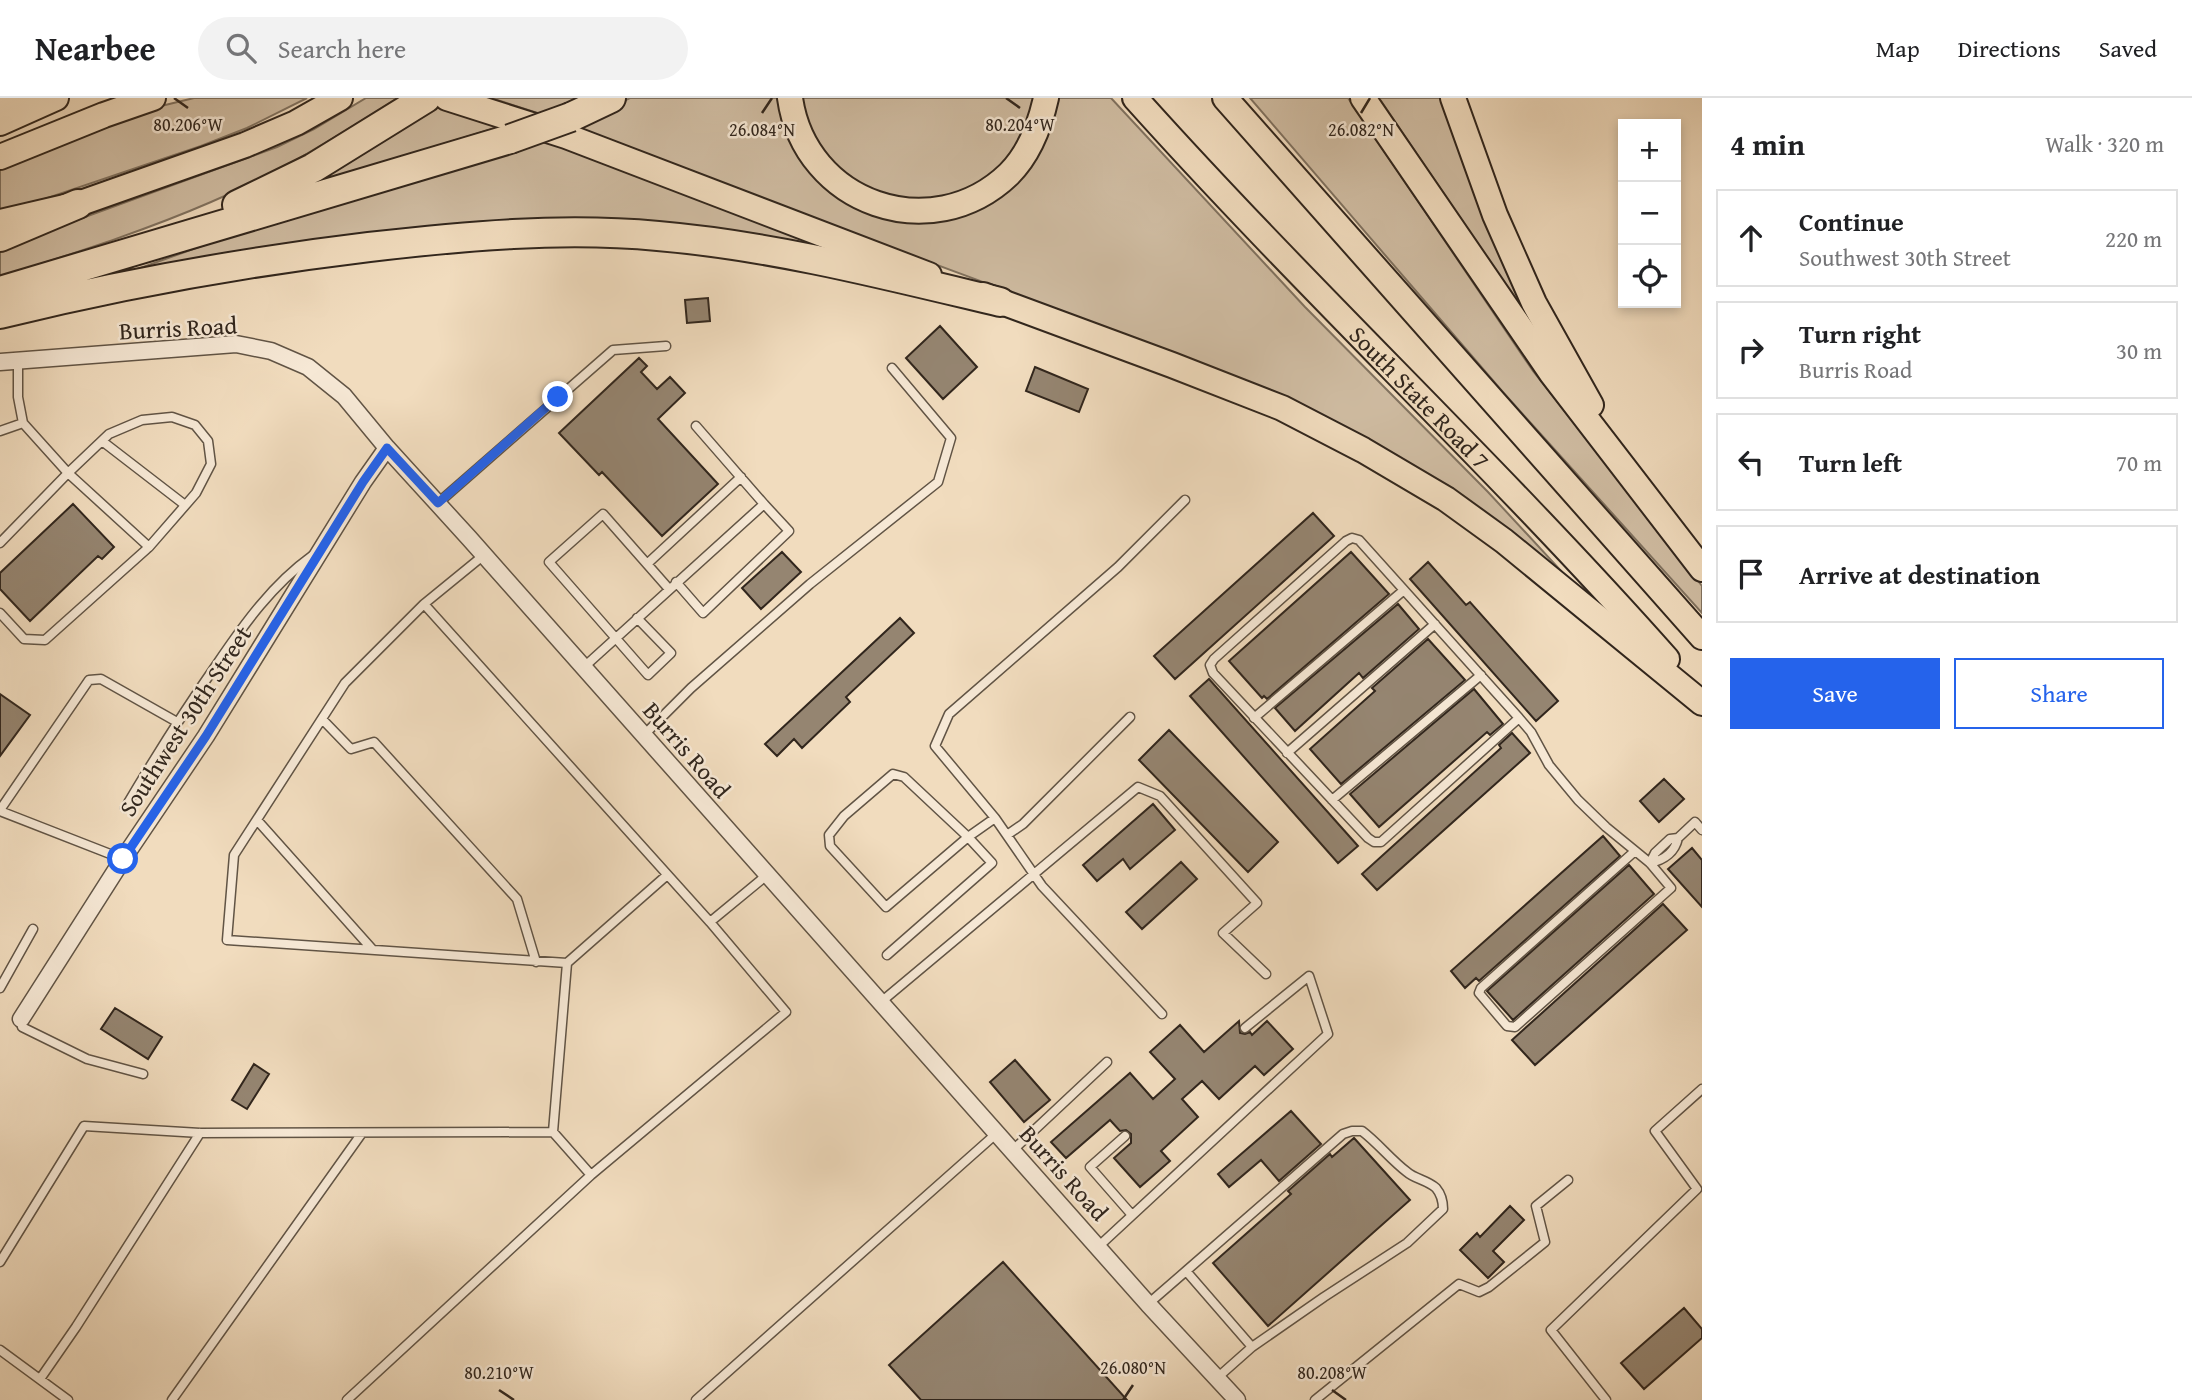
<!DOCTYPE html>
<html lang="en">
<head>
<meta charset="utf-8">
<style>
	:root { --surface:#fff; --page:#f2f2f2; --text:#202124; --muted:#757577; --line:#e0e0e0; --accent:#2563eb }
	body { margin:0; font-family:"Gentium Book Plus",serif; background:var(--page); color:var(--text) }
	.controls { position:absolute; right:21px; top:21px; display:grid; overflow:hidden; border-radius:0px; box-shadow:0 4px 10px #0003 }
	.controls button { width:63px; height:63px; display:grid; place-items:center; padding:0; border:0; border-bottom:2px solid var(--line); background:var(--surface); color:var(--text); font:35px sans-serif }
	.stop { position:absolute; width:21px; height:21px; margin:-16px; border:5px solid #2563eb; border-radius:50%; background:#fff }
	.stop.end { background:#2563eb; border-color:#fff; box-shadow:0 2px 7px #0008 }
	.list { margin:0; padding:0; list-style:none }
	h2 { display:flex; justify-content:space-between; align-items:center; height:91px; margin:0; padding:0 28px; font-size:30px }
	h2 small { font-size:23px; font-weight:400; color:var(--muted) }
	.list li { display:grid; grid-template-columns:46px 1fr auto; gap:21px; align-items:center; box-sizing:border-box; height:98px; margin:0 14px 14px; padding:0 14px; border:2px solid var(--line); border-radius:0px }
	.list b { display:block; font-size:26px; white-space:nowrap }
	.list p { margin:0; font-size:23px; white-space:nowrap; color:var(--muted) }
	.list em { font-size:23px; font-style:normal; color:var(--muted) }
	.actions { display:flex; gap:14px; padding:21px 28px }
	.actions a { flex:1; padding:16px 0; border:2px solid var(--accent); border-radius:0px; text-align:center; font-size:24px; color:var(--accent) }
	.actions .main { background:var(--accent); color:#fff }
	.icon { flex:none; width:38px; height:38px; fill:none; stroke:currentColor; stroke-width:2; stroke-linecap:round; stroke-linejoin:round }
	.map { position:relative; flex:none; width:1702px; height:1302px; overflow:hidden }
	header { display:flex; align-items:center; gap:42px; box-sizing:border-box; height:98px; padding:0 35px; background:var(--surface); border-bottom:2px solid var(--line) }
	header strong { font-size:33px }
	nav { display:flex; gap:38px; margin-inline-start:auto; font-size:24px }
	.search { width:490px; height:63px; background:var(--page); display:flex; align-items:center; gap:18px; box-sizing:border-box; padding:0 24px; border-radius:38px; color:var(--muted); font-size:26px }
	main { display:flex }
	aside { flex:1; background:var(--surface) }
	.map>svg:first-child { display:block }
</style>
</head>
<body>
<header>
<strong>Nearbee</strong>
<div class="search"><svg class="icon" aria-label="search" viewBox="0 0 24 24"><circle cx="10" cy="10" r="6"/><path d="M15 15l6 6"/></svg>Search here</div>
<nav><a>Map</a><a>Directions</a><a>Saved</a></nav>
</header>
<main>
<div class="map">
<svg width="1702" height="1302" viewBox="0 0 1702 1302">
	<rect width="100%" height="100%" fill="#f1dcbe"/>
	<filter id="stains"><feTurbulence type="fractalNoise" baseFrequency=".00286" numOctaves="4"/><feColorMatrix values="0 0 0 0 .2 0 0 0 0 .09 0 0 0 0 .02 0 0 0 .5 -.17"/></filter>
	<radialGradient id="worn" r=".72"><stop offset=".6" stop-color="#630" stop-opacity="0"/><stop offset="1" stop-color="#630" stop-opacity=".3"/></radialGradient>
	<!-- green -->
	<path fill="#d0bda3" stroke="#807260" stroke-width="2" d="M194 0H307L247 30 201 48 0 116V69L157 9Z
		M366 0H398C338 38 277 76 211 104 142 134 71 156 0 179V150L277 49 314 31Z
		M491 0H580L595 16 630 0H783L838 95 974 108 1053 0H1111L1305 209 1488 394 1564 476 1560 479 1473 414 1126 237 670 68 550 19Z
		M797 0H1037L1028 34 996 76 946 101 881 100 827 66Z
		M1250 0H1348L1533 273 1702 488V515L1502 293Z
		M1379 0H1446L1540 238Z
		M442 4 505 27 320 84 321 82 405 30Z
		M536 38 858 153 667 131 142 175 140 170 244 133Z"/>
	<!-- building -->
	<path fill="#958571" stroke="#31261d" stroke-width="2" d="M708 200 710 223 687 225 685 202Z
		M940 228 977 269 943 301 906 260Z
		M639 260 647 268 641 274 657 291 670 279 685 295 658 321 718 386 662 438 602 374 599 377 559 335Z
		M1035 269 1088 291 1079 314 1026 293Z
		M73 406 114 449 102 461 98 458 30 523 0 491V475Z
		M1313 415 1334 438 1175 581 1154 558Z
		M782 454 801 474 761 511 742 490Z
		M1351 454 1389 496 1267 601 1264 598 1262 600 1229 563Z
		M1428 464 1466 507 1470 504 1558 603 1536 623 1410 481Z
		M1398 506 1419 531 1363 580 1359 575 1295 633 1275 610Z
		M900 520 914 535 846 599 850 604 802 650 794 641 777 658 765 646Z
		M1428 541 1465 582 1341 686 1310 651 1375 593 1372 590Z
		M1209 581 1358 748 1338 765 1190 598Z
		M1474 591 1503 626 1490 637 1487 634 1379 729 1350 696Z
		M0 596 30 617 0 658Z
		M1169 632 1278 744 1248 774 1139 662Z
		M1512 635 1530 655 1377 792 1362 776 1501 650 1499 647Z
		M1664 681 1684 701 1659 724 1640 703Z
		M1153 706 1175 732 1130 771 1123 761 1097 783 1083 767Z
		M1603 738 1620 758 1479 883 1476 880 1465 890 1451 873Z
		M1692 750 1702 762V809L1668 771Z
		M1181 764 1197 781 1142 831 1126 814Z
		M1629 767 1654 796 1513 922 1487 893Z
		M1663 806 1687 832 1535 967 1512 942Z
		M115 910 162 939 148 961 101 931Z
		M1239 923 1240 935 1245 936 1250 934 1252 937 1267 923 1293 951 1264 977 1255 968 1219 1001 1202 983 1182 1001 1198 1019 1161 1053 1170 1063 1140 1089 1114 1060 1131 1045V1036L1126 1032 1120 1033 1110 1022 1066 1060 1051 1044 1130 975 1153 1001 1175 981 1150 954 1180 927 1204 954Z
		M1015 962 1050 1002 1024 1024 990 984Z
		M254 966 269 976 247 1011 232 1002Z
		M1291 1013 1321 1046 1279 1083 1261 1062 1229 1089 1218 1076Z
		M1354 1040 1410 1102 1268 1228 1213 1165 1291 1096 1288 1093 1330 1056 1332 1059Z
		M1510 1108 1524 1122 1493 1153 1504 1164 1488 1180 1460 1152 1477 1135 1480 1139Z
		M1003 1164 1127 1302H921L889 1267Z
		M1684 1210 1702 1231V1240L1644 1291 1621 1265Z"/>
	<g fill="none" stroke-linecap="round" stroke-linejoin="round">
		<!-- lane casing -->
		<g stroke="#615445" stroke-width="11">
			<path id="lane" d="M0 333 23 325 18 299V263
				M102 343 185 407
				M438 405 613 252 666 248
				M0 445 68 375 109 336 142 322 172 319 195 327 208 343 211 366 196 395 149 449
				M484 457 424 506 710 824 767 777
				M647 466 741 379
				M676 484 703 515 789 433 764 406
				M424 506 345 585 234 757 227 842 567 865 666 778
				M0 515 24 541 45 542 149 449 68 375 23 325
				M637 520 671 555 648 577 549 464 603 416 669 491
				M584 569 764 406 696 328
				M1254 620 1404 492
				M1519 620 1381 744H1374L1368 740 1213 575 1210 567 1214 561 1346 443 1352 440 1359 442 1519 620 1531 634 1549 667 1578 702 1606 729 1650 765 1671 790 1515 929 1507 928 1479 895 1481 890 1635 753
				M322 621 351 651 374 644 517 801 536 864
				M644 637 691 590 810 486 938 384 951 340 892 270
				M1287 655 1435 526
				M1332 702 1481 577
				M125 710C154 661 184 613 217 566 244 526 273 486 312 458
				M0 712 89 582 101 581 177 624
				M0 713 123 761
				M257 722 372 851
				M1007 737 1023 726 1130 619
				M1678 740C1675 754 1664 762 1650 765L1655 755 1670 741 1678 740 1695 724 1702 732
				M887 857 992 765 968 739 904 679 893 676 844 718 829 737 830 748 886 809 968 739 995 720
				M0 890 33 831
				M881 904 1138 689 1160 698 1257 805 1223 835 1266 876
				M1162 916 1042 788 995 720 935 648 949 616 1118 469 1185 402
				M21 921 22 929 87 961 143 976
				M553 1034 591 1077
				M1125 1038 1090 1069 1132 1117
				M1013 1052 1107 964
				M1099 1148 1328 936 1309 878 1245 930
				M0 1164 84 1028 200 1035 553 1034 567 865
				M1186 1173 1343 1036 1352 1033H1362C1378 1045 1391 1062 1407 1074 1415 1081 1427 1082 1436 1090 1441 1096 1443 1103 1443 1111L1407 1145 1324 1199 1252 1249
				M1148 1206 1186 1173 1252 1249 1217 1280
				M0 1252 68 1302
				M40 1281 76 1229 200 1035
				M172 1302 362 1035
				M347 1302 591 1077 786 914 710 824
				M696 1302 997 1035
				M1315 1302 1459 1186 1479 1194 1489 1189 1545 1144 1536 1108 1568 1082
				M1606 1302 1551 1232 1697 1091 1655 1033 1702 991"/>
		</g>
		<!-- street casing -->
		<g stroke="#615445" stroke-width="19">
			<path id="street" d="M0 264 236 246 271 253 308 269 344 298 387 350 469 440 1148 1206 1237 1302
				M21 921 123 761 206 638 363 384 387 350"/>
		</g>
		<!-- primary casing -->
		<g stroke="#31261d" stroke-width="28">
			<g id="primary">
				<path d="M447 0 566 38 929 177"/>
				<path d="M790 0C805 106 932 150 1009 76 1030 55 1040 27 1046 0"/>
				<path id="s1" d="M1135 0C1307 192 1496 368 1667 561"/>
				<path d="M1225 0 1702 539"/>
				<path d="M1363 0 1552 276 1702 471"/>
				<path d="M1453 0 1495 117 1534 205 1591 307"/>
				<path d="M0 25 56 0"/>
				<path d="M0 59 104 17 153 0"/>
				<path d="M0 124 78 106 245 47 296 25 340 0"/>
				<path d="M983 197 1172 267 1282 310 1363 352 1446 401 1504 443 1702 605"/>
			</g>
		</g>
		<!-- highway casing -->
		<g stroke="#31261d" stroke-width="32">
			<path id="highway" d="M0 11 25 0
				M571 19 611 0
				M237 107 313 70 426 0
				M0 139 78 106
				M0 193 510 41
				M0 216C122 186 244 164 369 149 464 138 562 129 658 138 774 148 887 177 1000 204"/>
		</g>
		<!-- lane -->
		<use href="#lane" stroke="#f6e8d5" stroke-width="8"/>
		<!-- street -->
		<use href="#street" stroke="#f6e8d5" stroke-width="16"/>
		<!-- primary -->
		<use href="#primary" stroke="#f1dcbe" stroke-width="24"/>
		<!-- highway -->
		<use href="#highway" stroke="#f1dcbe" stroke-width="28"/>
		<!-- highway-bridge casing -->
		<g stroke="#31261d" stroke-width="32" stroke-linecap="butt">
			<path id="highway-bridge" d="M510 41 571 19"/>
		</g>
		<!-- highway-bridge -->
		<use href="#highway-bridge" stroke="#f1dcbe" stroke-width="28"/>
	</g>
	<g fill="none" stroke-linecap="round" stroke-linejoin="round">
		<!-- route -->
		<path stroke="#2563eb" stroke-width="9" d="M123 761 206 638 363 384 387 350 438 405 558 299"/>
	</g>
	<!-- ticks -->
	<path fill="none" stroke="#31261d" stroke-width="2.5" d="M174 0 188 10M1006 0 1020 10M762 15 772 0M1361 15 1370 0M499 1292 514 1302M1332 1292 1346 1302M1123 1302 1133 1287"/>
	<g text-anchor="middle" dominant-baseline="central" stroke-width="5" stroke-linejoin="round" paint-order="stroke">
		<!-- street labels -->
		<g font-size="24" fill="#31261d" stroke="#f6e8d5">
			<text transform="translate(178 230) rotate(-3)">Burris Road</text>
			<text stroke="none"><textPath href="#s1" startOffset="413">South State Road 7</textPath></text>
			<text transform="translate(185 623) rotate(-57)">Southwest 30th Street</text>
			<text transform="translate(687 652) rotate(49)">Burris Road</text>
			<text transform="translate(1064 1075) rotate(48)">Burris Road</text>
		</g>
	</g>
	<g font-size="18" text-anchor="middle" fill="#31261d" stroke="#f6e8d5" stroke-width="5" stroke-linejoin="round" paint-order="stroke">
		<text x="188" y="33">80.206°W</text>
		<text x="1020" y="33">80.204°W</text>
		<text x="762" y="38">26.084°N</text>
		<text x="1361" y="38">26.082°N</text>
		<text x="1133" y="1276">26.080°N</text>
		<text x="499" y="1281">80.210°W</text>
		<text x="1332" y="1281">80.208°W</text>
	</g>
	<rect width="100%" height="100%" filter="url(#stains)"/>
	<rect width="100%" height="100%" fill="url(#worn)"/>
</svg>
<div class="controls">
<button>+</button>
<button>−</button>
<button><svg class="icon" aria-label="locate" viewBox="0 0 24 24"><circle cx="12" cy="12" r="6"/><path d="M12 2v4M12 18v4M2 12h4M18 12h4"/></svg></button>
</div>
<div class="stop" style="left:123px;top:761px"></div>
<div class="stop end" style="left:558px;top:299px"></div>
</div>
<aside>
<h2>4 min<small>Walk · 320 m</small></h2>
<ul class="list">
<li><svg class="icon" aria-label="ahead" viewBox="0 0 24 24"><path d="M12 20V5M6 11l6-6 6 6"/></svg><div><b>Continue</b><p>Southwest 30th Street</p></div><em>220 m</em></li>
<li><svg class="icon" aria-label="right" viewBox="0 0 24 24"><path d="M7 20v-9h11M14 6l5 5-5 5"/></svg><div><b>Turn right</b><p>Burris Road</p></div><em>30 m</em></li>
<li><svg class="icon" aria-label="left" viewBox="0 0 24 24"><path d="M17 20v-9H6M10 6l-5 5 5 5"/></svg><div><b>Turn left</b></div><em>70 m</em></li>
<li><svg class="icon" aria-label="arrive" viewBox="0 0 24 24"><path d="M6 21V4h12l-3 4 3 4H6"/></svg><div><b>Arrive at destination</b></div></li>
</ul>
<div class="actions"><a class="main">Save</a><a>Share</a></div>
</aside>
</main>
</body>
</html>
